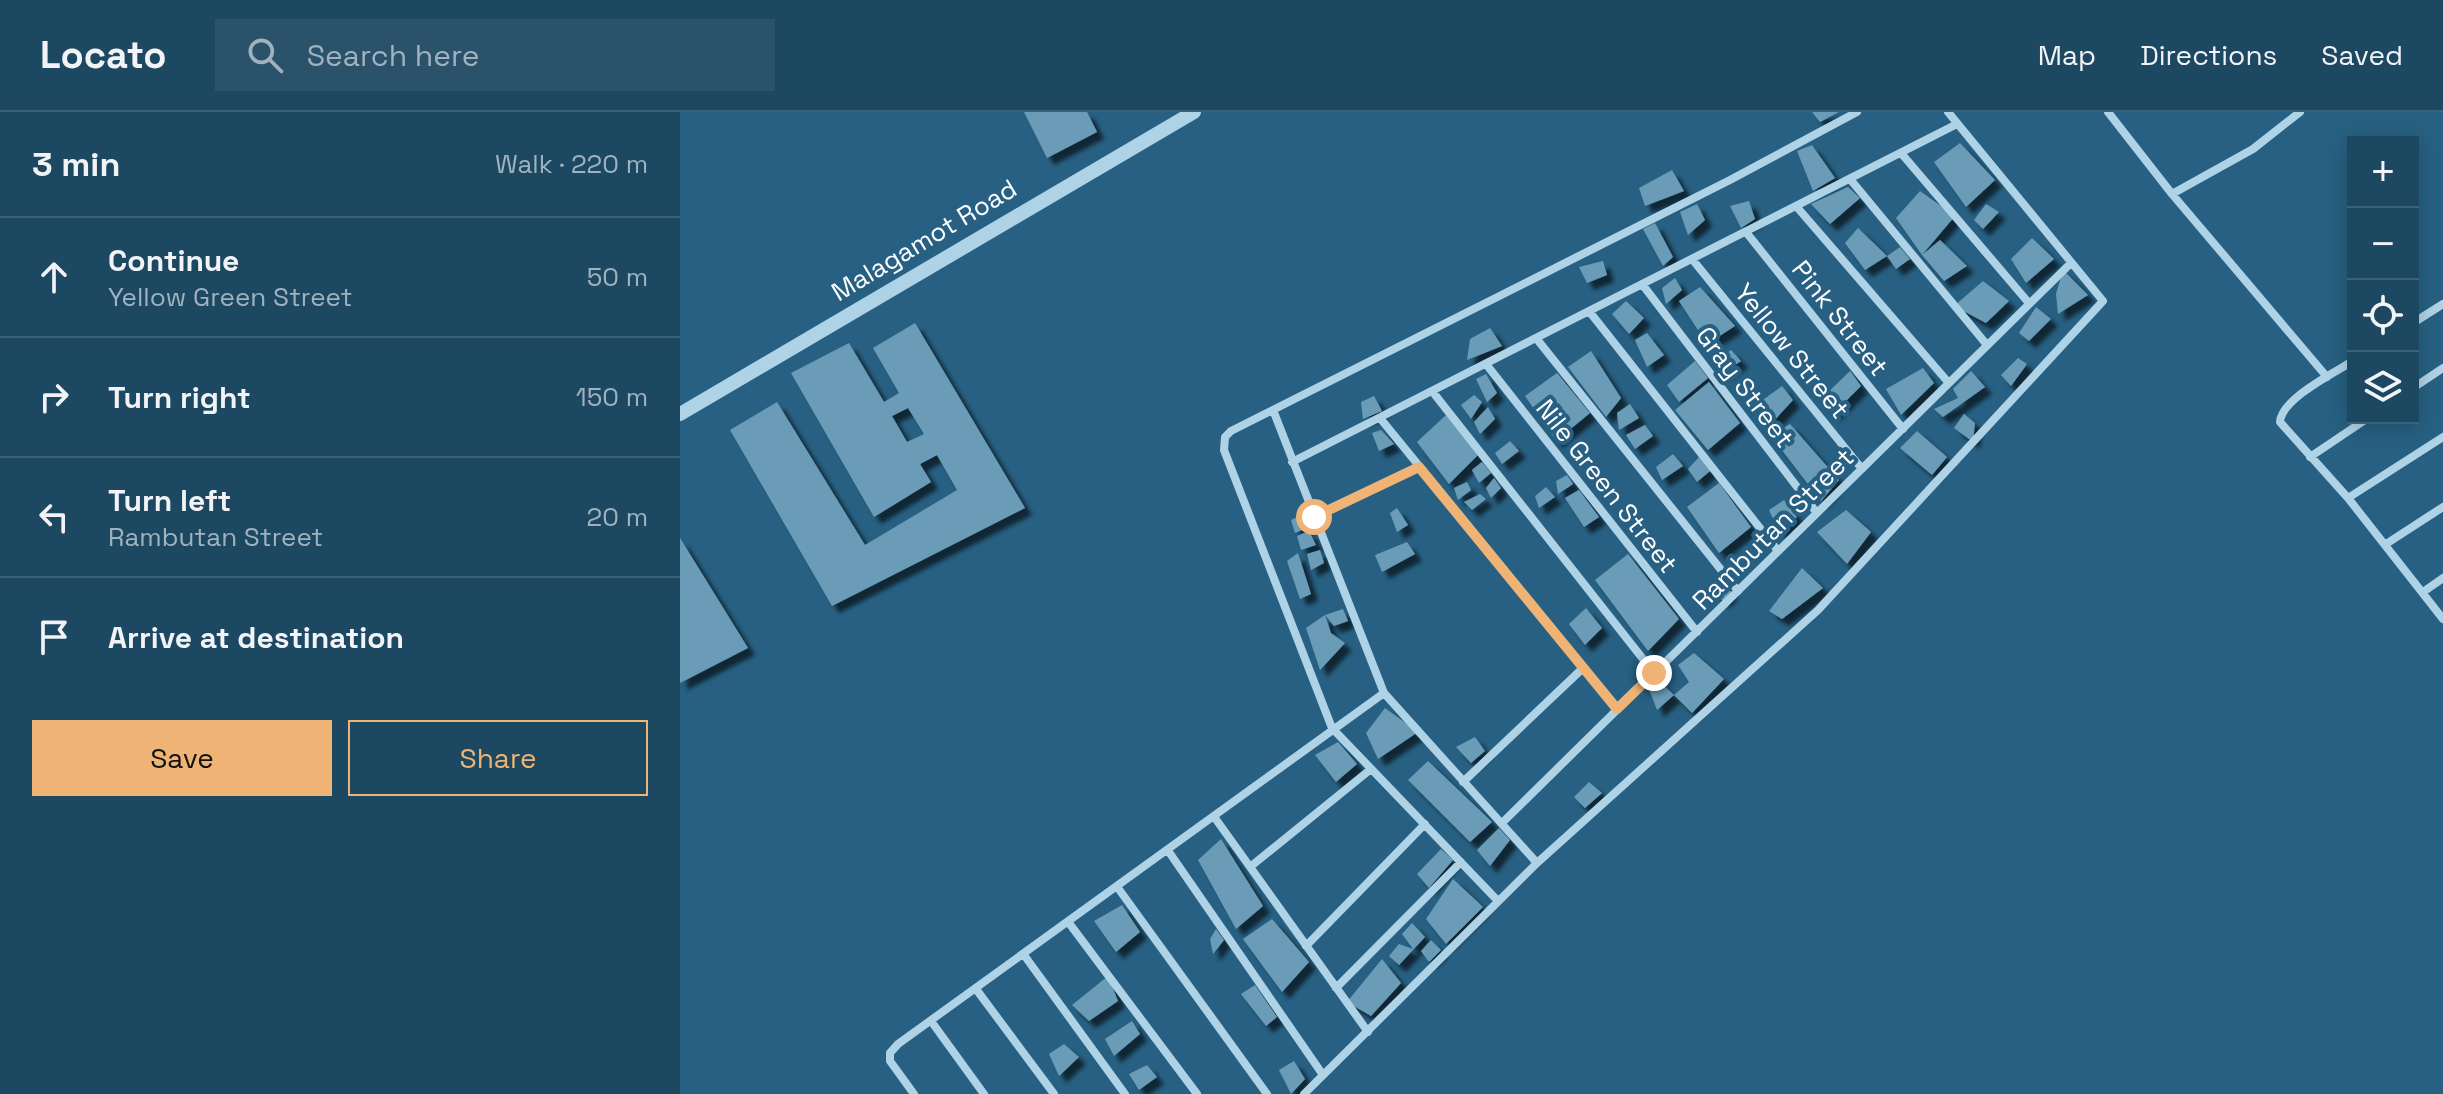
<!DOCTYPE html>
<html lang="en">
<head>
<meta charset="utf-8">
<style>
	:root { --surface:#1d4862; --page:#2a526b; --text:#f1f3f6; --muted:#a0b2be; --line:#3b6077; --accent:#efb475 }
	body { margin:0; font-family:"Space Grotesk",sans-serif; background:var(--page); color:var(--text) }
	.controls { position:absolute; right:24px; top:24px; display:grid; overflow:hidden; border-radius:0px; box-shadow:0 4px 20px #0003 }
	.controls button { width:72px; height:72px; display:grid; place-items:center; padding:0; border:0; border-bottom:2px solid var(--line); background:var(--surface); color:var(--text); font:40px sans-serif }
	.stop { position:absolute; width:24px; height:24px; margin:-18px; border:6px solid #efb475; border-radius:50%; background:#fff }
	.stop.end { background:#efb475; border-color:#fff; box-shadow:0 2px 8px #0008 }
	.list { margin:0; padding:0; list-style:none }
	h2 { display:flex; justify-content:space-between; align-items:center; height:104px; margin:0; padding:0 32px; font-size:34px }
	h2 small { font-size:26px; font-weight:400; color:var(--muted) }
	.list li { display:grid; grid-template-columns:52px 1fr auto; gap:24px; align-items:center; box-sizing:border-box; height:120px; padding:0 32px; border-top:2px solid var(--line) }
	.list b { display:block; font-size:30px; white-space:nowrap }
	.list p { margin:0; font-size:26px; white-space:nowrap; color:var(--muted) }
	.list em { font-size:26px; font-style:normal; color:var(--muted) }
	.actions { display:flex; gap:16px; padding:24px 32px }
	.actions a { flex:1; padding:18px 0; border:2px solid var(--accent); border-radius:0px; text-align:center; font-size:28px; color:var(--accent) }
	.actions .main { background:var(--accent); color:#111 }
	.icon { flex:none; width:44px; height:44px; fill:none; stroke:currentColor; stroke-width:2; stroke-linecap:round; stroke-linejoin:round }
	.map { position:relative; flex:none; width:1763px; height:982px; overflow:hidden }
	header { display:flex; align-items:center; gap:48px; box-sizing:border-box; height:112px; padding:0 40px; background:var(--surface); border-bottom:2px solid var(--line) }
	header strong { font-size:38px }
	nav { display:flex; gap:44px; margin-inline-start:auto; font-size:28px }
	.search { width:560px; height:72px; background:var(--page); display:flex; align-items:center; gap:20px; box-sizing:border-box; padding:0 28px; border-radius:0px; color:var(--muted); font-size:30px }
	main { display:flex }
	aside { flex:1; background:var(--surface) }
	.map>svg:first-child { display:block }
</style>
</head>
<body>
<header>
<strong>Locato</strong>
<div class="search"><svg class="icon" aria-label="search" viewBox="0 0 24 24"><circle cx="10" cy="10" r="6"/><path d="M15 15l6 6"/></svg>Search here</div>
<nav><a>Map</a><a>Directions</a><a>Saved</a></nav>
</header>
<main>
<aside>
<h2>3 min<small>Walk · 220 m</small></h2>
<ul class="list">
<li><svg class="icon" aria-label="ahead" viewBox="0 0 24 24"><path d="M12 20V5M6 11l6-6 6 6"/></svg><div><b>Continue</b><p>Yellow Green Street</p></div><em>50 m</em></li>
<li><svg class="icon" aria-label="right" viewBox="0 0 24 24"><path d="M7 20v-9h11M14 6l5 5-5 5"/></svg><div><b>Turn right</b></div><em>150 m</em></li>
<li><svg class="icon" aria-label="left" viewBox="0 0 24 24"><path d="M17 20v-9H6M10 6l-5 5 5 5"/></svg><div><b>Turn left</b><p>Rambutan Street</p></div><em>20 m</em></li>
<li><svg class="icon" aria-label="arrive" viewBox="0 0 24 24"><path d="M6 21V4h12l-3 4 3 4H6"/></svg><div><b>Arrive at destination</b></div></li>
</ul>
<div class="actions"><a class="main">Save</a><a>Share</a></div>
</aside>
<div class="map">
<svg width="1763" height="982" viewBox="0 0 1763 982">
	<defs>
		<filter id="shadow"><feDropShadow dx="7" dy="7" stdDeviation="2" flood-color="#0009"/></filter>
	</defs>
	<rect width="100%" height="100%" fill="#276082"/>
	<!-- building -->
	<path fill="#6b9cb7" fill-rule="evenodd" filter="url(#shadow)" d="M344 0H407L417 20 367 46Z
		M1132 0H1159L1140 10Z
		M1280 31 1315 68 1286 95 1254 50Z
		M1132 33 1155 66 1133 79 1117 39Z
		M992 58 1004 79 965 94 959 76Z
		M1168 75 1180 86 1150 112 1131 92Z
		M1240 79 1275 104 1242 143 1260 128 1287 154 1264 169 1242 143 1216 106Z
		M1069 89 1075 107 1061 116 1050 94Z
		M1017 92 1025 108 1008 123 1000 100Z
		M1306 92 1319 100 1303 117 1294 108Z
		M975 111 993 145 983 154 963 117Z
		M1178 116 1207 144 1185 158 1165 131Z
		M1352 126 1374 147 1346 171 1331 147Z
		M1220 135 1230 147 1216 157 1207 144Z
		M923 149 927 163 907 171 899 155Z
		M1383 158 1408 183 1378 202 1376 182Z
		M995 166 1002 178 986 192 982 176Z
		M1303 169 1329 189 1306 211 1274 194Z
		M1020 175 1055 214 1027 232 999 189Z
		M946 189 964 206 949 222 932 202Z
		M1356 195 1371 207 1349 229 1339 221Z
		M235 211 345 396 152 494 50 318 97 290 185 433 277 378 257 343 240 352 251 370 194 405 111 261 169 231 204 290 219 281 193 236ZM228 296 244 322 227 330 212 304Z
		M810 216 822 234 787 248 790 227Z
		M967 221 984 243 967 255 955 228Z
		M1051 238 1061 249 1045 260 1036 248Z
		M911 239 941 286 926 305 888 255Z
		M1338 246 1347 252 1331 274 1321 263Z
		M1015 249 1028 266 999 290 987 273Z
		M1243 256 1254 271 1221 303 1206 277Z
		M1170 259 1181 274 1153 302 1140 288Z
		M1291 259 1305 275 1263 305 1254 297 1278 286 1273 277Z
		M877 261 910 301 876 329 845 284Z
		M806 262 817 281 807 290 796 267Z
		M1029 270 1060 311 1028 338 995 298Z
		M1102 274 1113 288 1090 313 1073 295Z
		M794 283 802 290 791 307 781 293Z
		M694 284 702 299 683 307 681 290Z
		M950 292 959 306 939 318 937 301Z
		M808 295 815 307 800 322 794 310Z
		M1284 302 1295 311 1293 330 1274 316Z
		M766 303 798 343 769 372 737 330Z
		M1110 312 1159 368 1141 389 1091 324Z
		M965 313 973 324 955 337 946 323Z
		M701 318 714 332 699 339 692 321Z
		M1237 319 1267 345 1252 363 1220 336Z
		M830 329 839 339 822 352 815 341Z
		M993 342 1003 354 982 368 976 355Z
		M1019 345 1030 359 1017 370 1008 357Z
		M802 350 811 361 799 371 792 358Z
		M887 363 893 372 878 382 876 369Z
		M814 366 821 376 811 386 806 376Z
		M787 370 791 378 778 388 774 376Z
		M1039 371 1071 415 1039 441 1007 395Z
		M866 375 875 385 859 396 855 384Z
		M899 378 919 405 904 415 885 386Z
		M800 382 806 387 792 398 784 390Z
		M1104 388 1117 405 1099 420 1089 398Z
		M717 396 728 413 717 420 710 401Z
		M1166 398 1191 420 1167 452 1137 420Z
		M623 402 629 415 615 421 611 408Z
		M629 419 636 433 621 438 617 424Z
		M0 426 68 536 0 571Z
		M727 430 735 442 702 460 695 443Z
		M640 438 644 451 631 458 627 442Z
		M618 441 631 482 620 487 607 449Z
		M948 442 999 507 968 539 915 468Z
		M1122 456 1143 476 1102 507 1089 499Z
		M1042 470 1051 480 1043 489 1033 479Z
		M906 496 922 516 905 533 889 512Z
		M663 497 668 509 654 514 645 503 651 521 665 531 640 558 626 516 645 503Z
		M1014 541 1044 567 1012 601 994 583 1009 570 998 553Z
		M977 567 994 583 977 598 969 577Z
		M705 596 738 620 698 647 686 621Z
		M795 625 805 639 791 651 776 635Z
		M658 630 677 652 656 670 635 643Z
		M748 649 812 710 790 730 728 668Z
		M909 670 922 681 905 696 894 685Z
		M819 716 830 728 810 754 797 738Z
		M541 727 583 794 556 817 518 748Z
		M761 737 773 748 749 776 737 762Z
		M773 767 803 795 766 832 746 807Z
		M442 793 460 820 436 840 414 809Z
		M592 807 629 850 602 880 563 827Z
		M732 811 745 825 719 853 709 844 719 832 733 837 722 822Z
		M536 817 544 828 533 842 530 827Z
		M751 828 761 838 749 850 741 839Z
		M702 847 721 871 691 904 667 890Z
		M428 864 438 889 409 909 392 893Z
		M575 873 597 905 586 914 561 882Z
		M452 909 460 922 434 944 425 927Z
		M384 932 399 945 379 964 369 942Z
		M614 949 625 967 611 982 599 958Z
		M467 953 477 965 459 978 449 962Z"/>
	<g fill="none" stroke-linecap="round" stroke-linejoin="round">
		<!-- minor -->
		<path stroke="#afd3e6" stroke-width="8" d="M1428 0 1492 82 1647 265
			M1221 41 1348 190
			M1170 67 1307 233
			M1492 82 1573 37 1620 0
			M1116 94 1268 270
			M1066 120 1223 317
			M1012 147 1182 357
			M962 172 1137 401
			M909 199 1098 439
			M1733 211 1763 192
			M856 226 1058 479
			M1673 249C1654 261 1601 287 1600 310L1668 386 1763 507
			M806 252 1017 520
			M1733 276 1763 256
			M752 279 974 561
			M593 298 704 581 857 751
			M700 306 937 597
			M1630 345 1688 306
			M612 350 1277 12
			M1668 386 1763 325
			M634 405 739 355
			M1706 432 1763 395
			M1743 480 1763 466
			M783 670 902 557
			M535 706 688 920
			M822 711 1391 151
			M489 740 643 963
			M570 755 691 657
			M438 776 587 982
			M818 789 652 616 544 338 545 325 551 319 1050 68 1177 0
			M389 811 517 982
			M626 834 745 712
			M344 843 445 982
			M656 876 781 750
			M296 877 374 982
			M251 909 304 982
			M234 982 210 949V941L218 932 704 581
			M624 982 857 751 1138 498 1423 189 1268 0"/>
		<!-- tertiary -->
		<path stroke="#afd3e6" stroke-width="14" d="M0 302 514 0"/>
	</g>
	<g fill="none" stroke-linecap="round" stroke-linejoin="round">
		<!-- route -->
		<path stroke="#efb475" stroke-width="10" d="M634 405 739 355 937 597 974 561"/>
	</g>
	<g text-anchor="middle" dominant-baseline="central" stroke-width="8" stroke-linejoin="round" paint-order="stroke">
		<!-- street labels -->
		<g font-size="26" fill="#fff" stroke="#276082">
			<text transform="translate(244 128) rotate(-31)">Malagamot Road</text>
			<text transform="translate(1160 206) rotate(52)">Pink Street</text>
			<text transform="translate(1112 239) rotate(51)">Yellow Street</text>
			<text transform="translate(1065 275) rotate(53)">Gray Street</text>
			<text transform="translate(927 374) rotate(52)">Nile Green Street</text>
			<text transform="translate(1093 417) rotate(-45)">Rambutan Street</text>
		</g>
	</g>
</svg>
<div class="controls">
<button>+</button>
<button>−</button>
<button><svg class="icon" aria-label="locate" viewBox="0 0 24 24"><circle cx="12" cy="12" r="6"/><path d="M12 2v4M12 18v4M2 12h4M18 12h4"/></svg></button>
<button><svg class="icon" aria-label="layers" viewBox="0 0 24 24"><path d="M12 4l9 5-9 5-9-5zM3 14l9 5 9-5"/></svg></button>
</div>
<div class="stop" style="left:634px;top:405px"></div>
<div class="stop end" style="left:974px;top:561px"></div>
</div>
</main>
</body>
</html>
